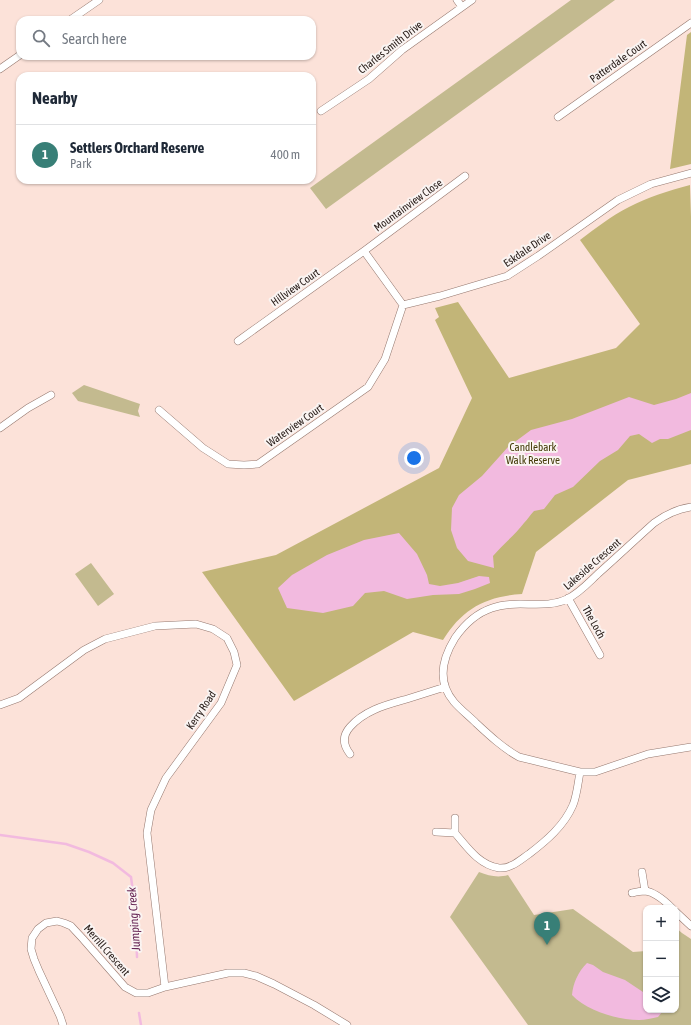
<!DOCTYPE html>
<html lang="en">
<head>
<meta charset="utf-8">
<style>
	:root { --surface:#fff; --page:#f6f6f7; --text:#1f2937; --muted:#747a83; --line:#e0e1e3; --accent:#387f77 }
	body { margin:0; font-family:"Asap Condensed",sans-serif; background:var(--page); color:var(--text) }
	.controls { position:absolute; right:12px; bottom:12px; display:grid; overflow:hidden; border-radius:8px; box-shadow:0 1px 3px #0004 }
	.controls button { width:36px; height:36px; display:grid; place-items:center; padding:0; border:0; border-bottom:1px solid var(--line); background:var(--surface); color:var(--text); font:20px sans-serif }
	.you { position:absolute; left:414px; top:458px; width:14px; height:14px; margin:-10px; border:3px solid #fff; border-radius:50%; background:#1a73e8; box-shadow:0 0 0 6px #1a73e833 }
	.badge { display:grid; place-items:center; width:26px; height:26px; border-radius:50%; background:var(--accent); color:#fff; font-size:13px; font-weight:700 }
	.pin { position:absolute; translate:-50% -33px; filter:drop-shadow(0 1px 2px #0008) }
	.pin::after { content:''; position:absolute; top:21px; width:14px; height:12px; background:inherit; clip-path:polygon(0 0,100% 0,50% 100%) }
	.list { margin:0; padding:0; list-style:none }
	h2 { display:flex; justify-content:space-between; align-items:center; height:52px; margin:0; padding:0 16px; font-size:17px }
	h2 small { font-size:13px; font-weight:400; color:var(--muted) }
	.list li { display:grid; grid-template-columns:26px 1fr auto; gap:12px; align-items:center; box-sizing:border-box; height:60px; padding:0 16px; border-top:1px solid var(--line) }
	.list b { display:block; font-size:15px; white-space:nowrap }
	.list p { margin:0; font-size:13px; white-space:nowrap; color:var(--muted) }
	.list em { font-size:13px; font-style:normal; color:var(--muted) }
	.icon { flex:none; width:22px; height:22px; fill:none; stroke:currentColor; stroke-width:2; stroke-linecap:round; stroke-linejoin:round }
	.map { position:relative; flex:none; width:691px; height:1025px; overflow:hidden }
	.search { position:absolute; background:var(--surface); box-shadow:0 1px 3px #0004; left:16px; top:16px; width:300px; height:44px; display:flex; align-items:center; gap:10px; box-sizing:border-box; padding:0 14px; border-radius:12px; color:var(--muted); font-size:15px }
	.panel { position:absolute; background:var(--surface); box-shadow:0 1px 3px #0004; left:16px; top:72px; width:300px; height:112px; border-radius:12px }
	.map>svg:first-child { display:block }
</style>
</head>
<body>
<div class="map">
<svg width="691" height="1025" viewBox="0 0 691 1025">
	<rect width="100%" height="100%" fill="#fce2d9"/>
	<!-- green -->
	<path fill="#c3ba8f" d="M571 0H615L326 209 310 188Z
		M84 385 140 404 138 411 140 417 78 401 72 393Z
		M91 563 114 594 98 606 75 574Z
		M479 872C489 876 498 878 508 875L534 915 573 909 633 952 646 951V1010H676V928L682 933 691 939V1025H528L450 917Z"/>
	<!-- forest -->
	<path fill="#c2b578" d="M691 32V164L670 169 687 35Z
		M690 185 691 217V464L628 480 536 552 522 594C486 596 462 609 443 640L413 632 294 701 202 572 276 555 439 468 472 398 435 320 439 317 435 308 458 302 509 378 616 348 640 324 580 240C596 228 611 216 629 207 648 197 668 191 690 185Z"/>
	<!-- water -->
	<path fill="#f2badf" d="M691 393V430L668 439H660L652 443 639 434 630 436 618 450 600 461 573 487 555 495 544 509 534 511C530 515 528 519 524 523 515 535 503 544 493 556L494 568 468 561 457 548 451 530 452 508 459 495 482 476 508 447 531 430 572 419 629 397 654 405 676 399Z
		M399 533 417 554 427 575 429 584 440 586 458 583 479 576 489 577 490 583 475 589 459 594 433 595 407 599 384 591 365 593 353 606 323 613 287 608 278 588 292 575 327 555 364 540Z
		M587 963 593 965 603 972 625 980 646 994V1010H661L662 1012 658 1017C652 1018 645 1020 639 1020 618 1020 587 1011 572 995 573 983 578 972 587 963Z"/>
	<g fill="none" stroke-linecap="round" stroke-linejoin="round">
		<!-- stream -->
		<path stroke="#f2badf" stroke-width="2.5" d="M0 835 66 844 89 852 113 863 131 877 135 907 137 957
			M139 1013 141 1025"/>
		<!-- minor casing -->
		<g stroke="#95786f" stroke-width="8">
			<path id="minor" d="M457 0 462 7
				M70 20 99 0
				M0 69 20 55
				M321 111 369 79 402 50 472 0
				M558 117 691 23
				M364 251 403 305 440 296 507 276 538 256 618 200 651 184 691 173
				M238 341 364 251 465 176
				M159 410 203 448 228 464 244 465 258 464 368 387 385 359 403 305
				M0 428 28 408 51 395
				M691 507C677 509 665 515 654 523 636 539 618 556 600 572 590 581 580 593 567 599 545 610 516 599 492 608 477 613 464 625 455 638 442 659 437 682 454 702 461 710 469 716 476 723 490 736 503 748 519 757L580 772H595L648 754 691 747
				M568 598 600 655
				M0 705 19 698 84 650 105 639 155 626 196 624 213 629 227 638 234 652 237 665 221 703 166 778 151 810 147 833 165 987
				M350 754C343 745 342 736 350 727 365 710 386 705 407 699 420 695 432 691 445 687
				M436 832 455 833V818
				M455 833C467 847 479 865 499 868 511 869 520 860 529 854 546 841 564 826 573 805 577 795 578 783 580 772
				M642 872 645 891
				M632 893C636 892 641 891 645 891 655 892 665 901 672 908
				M676 912 691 926
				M63 1025 60 1016 39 971 34 959 31 949 32 938 38 929 46 923 57 921 64 923 71 926 83 939 125 987 136 993H148L165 987 228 973H244L256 976 274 984 314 1005 347 1025"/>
		</g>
		<!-- minor -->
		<use href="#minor" stroke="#fff" stroke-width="7"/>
	</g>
	<g text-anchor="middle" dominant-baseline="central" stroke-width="4" stroke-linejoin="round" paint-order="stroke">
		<!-- street labels -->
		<g font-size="11" fill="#261b17" stroke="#faf4f2">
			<text transform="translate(390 47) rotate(-38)">Charles Smith Drive</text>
			<text transform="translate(618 61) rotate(-35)">Patterdale Court</text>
			<text transform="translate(408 205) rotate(-36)">Mountainview Close</text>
			<text transform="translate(527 249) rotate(-34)">Eskdale Drive</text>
			<text transform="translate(295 287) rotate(-35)">Hillview Court</text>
			<text transform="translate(295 425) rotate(-35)">Waterview Court</text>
			<text transform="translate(592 564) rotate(-41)">Lakeside Crescent</text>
			<text transform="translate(594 622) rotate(61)">The Loch</text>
			<text transform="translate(201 710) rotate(-56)">Kerry Road</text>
			<text transform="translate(107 950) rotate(49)">Merrill Crescent</text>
		</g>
		<!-- park labels -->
		<g font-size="11" fill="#443b09" stroke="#faf4f2">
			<text x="533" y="447">Candlebark<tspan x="533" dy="13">Walk Reserve</tspan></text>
		</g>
		<!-- water labels -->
		<g font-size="12" font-style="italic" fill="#682857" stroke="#faf4f2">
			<text transform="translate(134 919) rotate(-94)">Jumping Creek</text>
		</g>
	</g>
</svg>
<div class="controls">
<button>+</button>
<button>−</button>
<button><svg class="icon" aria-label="layers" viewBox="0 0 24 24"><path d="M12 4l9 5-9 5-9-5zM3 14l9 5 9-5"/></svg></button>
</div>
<div class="you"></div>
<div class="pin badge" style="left:547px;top:945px">1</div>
<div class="search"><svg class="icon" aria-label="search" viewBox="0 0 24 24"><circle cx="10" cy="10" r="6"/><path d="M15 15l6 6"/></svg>Search here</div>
<section class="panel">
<h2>Nearby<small></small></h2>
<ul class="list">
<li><span class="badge">1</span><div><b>Settlers Orchard Reserve</b><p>Park</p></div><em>400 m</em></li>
</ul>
</section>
</div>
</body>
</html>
